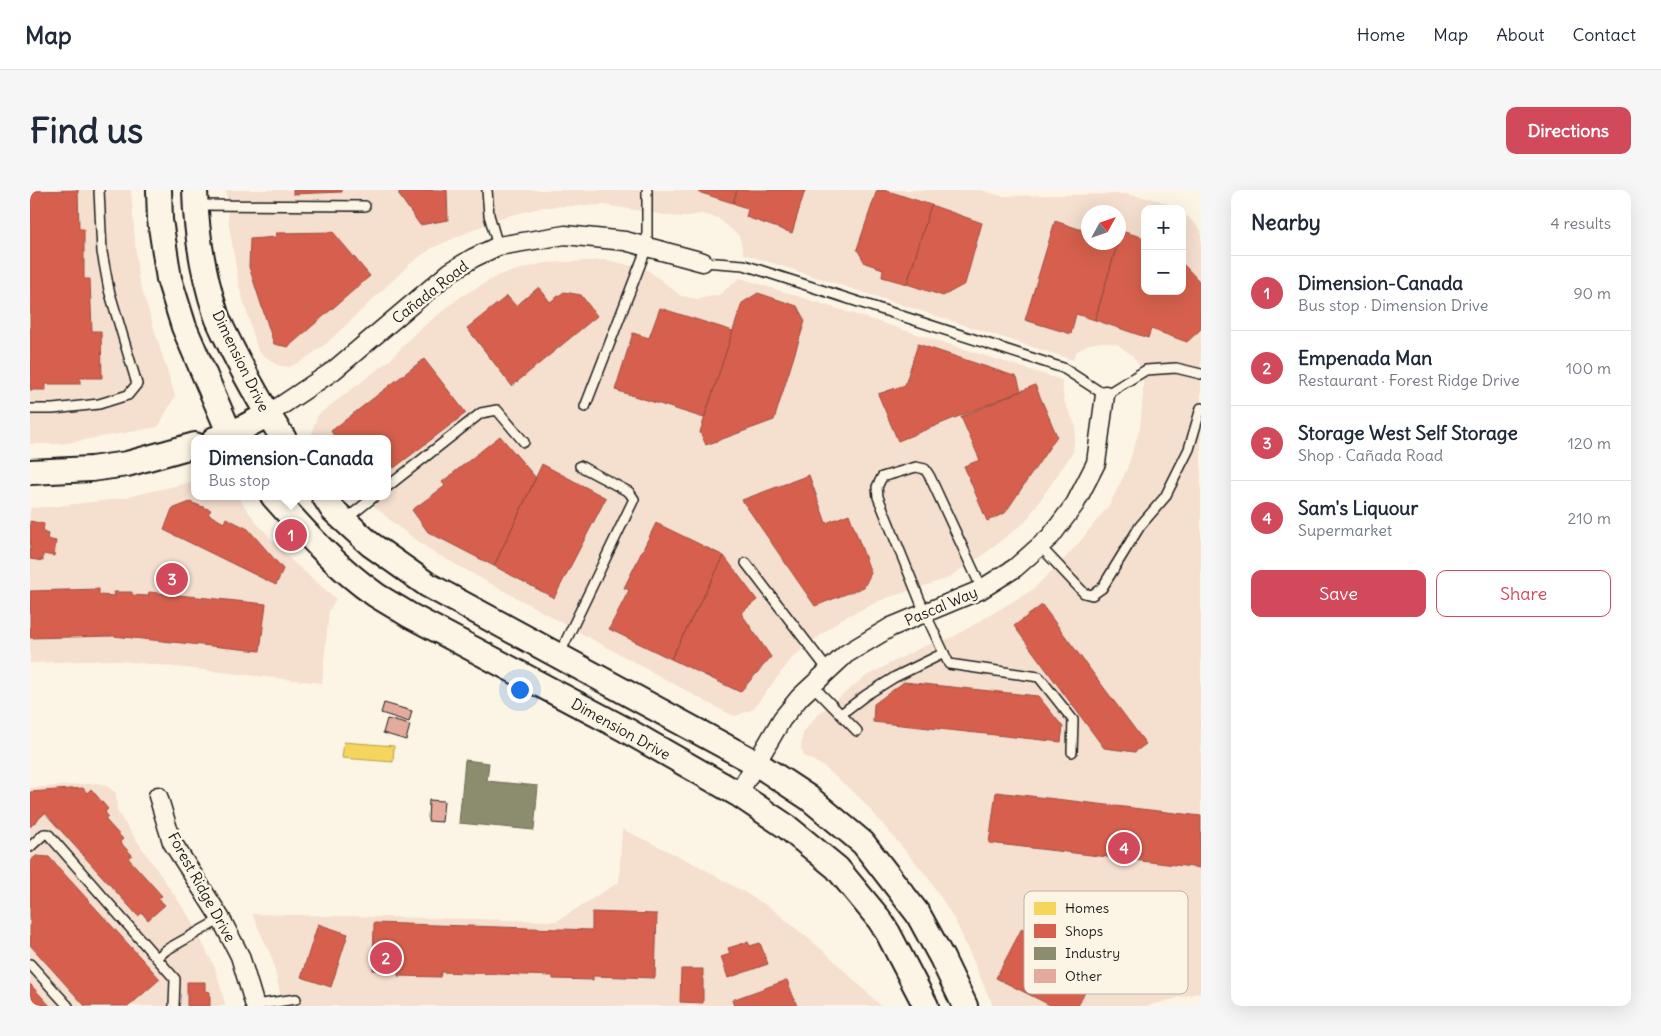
<!DOCTYPE html>
<html lang="en">
<head>
<meta charset="utf-8">
<style>
	:root { --surface:#fff; --page:#f6f6f7; --text:#1f2937; --muted:#747a83; --line:#e0e1e3; --accent:#d1495b }
	body { margin:0; font-family:Delius,sans-serif; background:var(--page); color:var(--text) }
	.controls { position:absolute; right:15px; top:15px; display:grid; overflow:hidden; border-radius:10px; box-shadow:0 5px 20px #0002 }
	.controls button { width:45px; height:45px; display:grid; place-items:center; padding:0; border:0; border-bottom:1px solid var(--line); background:var(--surface); color:var(--text); font:25px sans-serif }
	.compass { position:absolute; left:1051px; top:15px; width:45px; height:45px; border-radius:50%; background:var(--surface); box-shadow:0 5px 20px #0002; rotate:50deg }
	.you { position:absolute; left:489px; top:499px; width:18px; height:18px; margin:-12px; border:4px solid #fff; border-radius:50%; background:#1a73e8; box-shadow:0 0 0 8px #1a73e833 }
	.badge { display:grid; place-items:center; width:32px; height:32px; border-radius:50%; background:var(--accent); color:#fff; font-size:16px; font-weight:700 }
	.pin { position:absolute; translate:-50% -50%; border:2px solid #fff; box-shadow:0 1px 5px #0006 }
	.popup { position:absolute; left:161px; top:245px; width:200px; height:65px; box-sizing:border-box; display:grid; place-content:center; border-radius:10px; background:var(--surface); filter:drop-shadow(0 1px 4px #0005); font-size:16px; white-space:nowrap; color:var(--muted) }
	.popup b { font-size:19px; color:var(--text) }
	.popup::after { content:''; position:absolute; left:50%; top:100%; margin-left:-10px; border:10px solid transparent; border-top-color:var(--surface) }
	.list { margin:0; padding:0; list-style:none }
	h2 { display:flex; justify-content:space-between; align-items:center; height:65px; margin:0; padding:0 20px; font-size:21px }
	h2 small { font-size:16px; font-weight:400; color:var(--muted) }
	.list li { display:grid; grid-template-columns:32px 1fr auto; gap:15px; align-items:center; box-sizing:border-box; height:75px; padding:0 20px; border-top:1px solid var(--line) }
	.list b { display:block; font-size:19px; white-space:nowrap }
	.list p { margin:0; font-size:16px; white-space:nowrap; color:var(--muted) }
	.list em { font-size:16px; font-style:normal; color:var(--muted) }
	.actions { display:flex; gap:10px; padding:15px 20px }
	.actions a { flex:1; padding:11px 0; border:1px solid var(--accent); border-radius:10px; text-align:center; font-size:18px; color:var(--accent) }
	.actions .main { background:var(--accent); color:#fff }
	.map { position:relative; flex:none; width:1171px; height:816px; overflow:hidden; border-radius:10px }
	header { display:flex; align-items:center; gap:30px; box-sizing:border-box; height:70px; padding:0 25px; background:var(--surface); border-bottom:1px solid var(--line) }
	header strong { font-size:24px }
	nav { display:flex; gap:28px; margin-inline-start:auto; font-size:18px }
	.intro { display:flex; align-items:center; justify-content:space-between; box-sizing:border-box; height:120px; padding:0 30px }
	h1 { margin:0; font-size:35px }
	.button { padding:12px 22px; border-radius:10px; background:var(--accent); color:#fff; font-size:18px; font-weight:700 }
	main { display:flex; gap:30px; padding:0 30px }
	aside { flex:1; background:var(--surface); border-radius:10px; box-shadow:0 5px 20px #0002 }
	.map>svg:first-child { display:block }
</style>
</head>
<body>
<header>
<strong>Map</strong>
<nav><a>Home</a><a>Map</a><a>About</a><a>Contact</a></nav>
</header>
<div class="intro"><h1>Find us</h1><a class="button">Directions</a></div>
<main>
<div class="map">
<svg width="1171" height="816" viewBox="0 0 1171 816">
	<rect width="100%" height="100%" fill="#fcf5e5"/>
	<filter id="ink" filterUnits="userSpaceOnUse"><feTurbulence type="fractalNoise" baseFrequency=".02" numOctaves="2"/><feDisplacementMap in="SourceGraphic" scale="10" xChannelSelector="R" yChannelSelector="G"/><feConvolveMatrix kernelMatrix="1 2 1 2 8 2 1 2 1" color-interpolation-filters="sRGB"/></filter>
	<g filter="url(#ink)">
		<!-- built -->
		<path fill="#f5dfcf" fill-rule="evenodd" d="M0 0H101L108 87 145 206 128 237 30 254H0Z
			M196 0H951L970 6 1095 4 1128 10 1150 19H1115V101H1152V21L1171 40V802L1117 816H963L926 732 897 686 831 609 793 576 774 566 771 558 773 543 787 525 836 486 894 456 923 447 1002 400 1022 381 1047 355 1080 314 1097 279 1110 238 1113 205V191L1110 177 1102 165 1087 154 1073 152 1059 154 1046 162 1043 170 714 64 709 46 688 28 671 24 653 27 640 26 575 15 541 16 514 17 470 28 402 58 381 73 297 153 272 171 259 177 247 175 228 161 209 96 199 35ZM1058 22H1088V52H1058Z
			M578 70 618 80 651 106 667 109 689 105 710 88 1032 190 1034 211 1046 236 1043 262 996 331 953 365 916 389 854 409 811 429 763 467 723 519 705 526 695 522 403 362 366 335 332 306H357V249H284L282 246 284 235 288 225 360 170 384 144 430 107 469 85 514 73Z
			M165 291V306H207L226 332 261 370 306 409 299 421 292 493 82 470 0 473V318L21 317 94 308Z
			M68 593 77 596 86 603 87 621 92 629 160 728 185 778 196 816H0V598Z
			M592 639 669 676 741 718 795 762 851 816H253L242 768 222 724 527 731 589 692Z"/>
		<!-- homes -->
		<path fill="#f6d55c" stroke="#b59e49" d="M314 552 364 556 363 572 312 568Z"/>
		<!-- shops -->
		<path fill="#d6604d" stroke="#9e4c3e" d="M48 0 49 39H54V89H60L62 141H71L72 188H50V194H16V200H0V1Z
			M263 0H312V2L263 4Z
			M369 0H417L418 30 390 35 369 5Z
			M667 0H707L703 13 668 2Z
			M707 0H775L762 43 716 27 718 19 703 13Z
			M847 0H855L901 15 877 94 852 87 853 79 835 73 827 59Z
			M901 15 952 33 935 94 913 106 877 94Z
			M1025 31 1058 42V52H1088L1065 130 1046 124 1041 144 995 130Z
			M1091 41 1115 48V101H1152V73L1171 93V139L1157 152 1121 139 1118 148 1065 130Z
			M303 42 340 86 258 157 244 154 219 77 220 49 246 47V43Z
			M509 97 520 112 534 102 551 105 567 126 482 196 437 138 477 106 486 116Z
			M728 103 767 116 775 131 744 230 676 255 670 242 712 113Z
			M630 118 703 141 674 228 585 200 603 143 619 148Z
			M888 154 987 187 991 201 868 251 848 204 875 195Z
			M394 169 436 223 364 278 357 269V249H306L301 241Z
			M1005 195 1027 246 975 323 957 331 934 276 950 270 931 227Z
			M470 246 506 288 464 376 398 342 382 320 415 296 412 292Z
			M512 274 576 308 524 408 464 376Z
			M779 285 796 333 819 324 841 383 834 397 785 416 712 310Z
			M160 312 181 320 178 324 194 333 196 328 218 339 253 379 246 395 134 340 142 319Z
			M0 331 14 334 13 342 18 344 17 349 26 351 24 366 13 364V371L0 369Z
			M626 333 694 366 641 469 579 439 599 400 594 398Z
			M694 366 727 410 711 423 741 467 710 502 641 469Z
			M69 399V405L85 406 84 402H102V405L118 406 119 402 236 414 230 461 83 446 0 448V401Z
			M1012 415 1116 554 1105 562 1074 558 984 436Z
			M874 492 1008 506 1033 537 1031 552 843 532 844 514Z
			M53 598 57 603 61 599 78 619 75 622 78 626 75 629 93 649 90 652 102 665 98 668 132 706 128 708 135 715 118 730 112 723 108 726 15 623 0 637V602Z
			M966 602 1171 626V678L959 653Z
			M6 666 19 667 130 789 99 816H55L0 755V671Z
			M562 722 627 724 625 788 563 786V790L523 789V786L411 782 410 787 368 786V781L343 780 344 733 562 740Z
			M288 734 318 744 301 797 271 787Z
			M992 738 1000 743 1003 739 1059 767 1056 772 1067 778 1048 816H1022L966 788Z
			M718 752 720 756 730 753 738 774 698 788 691 767 700 764 698 758Z
			M651 779H673V813L650 812Z
			M757 790 767 816H704L702 810Z
			M157 792H175V801L180 802V816H157Z
			M0 794 20 816H0Z"/>
		<!-- industry -->
		<path fill="#8c8c6e" stroke="#6a6a55" d="M435 570 459 573 457 591 508 596 504 640 429 633Z"/>
		<!-- building -->
		<path fill="#e4ab9d" stroke="#1c1c1c" d="M354 513 382 521 379 532 351 523Z
			M357 529 380 535 376 550 353 543Z
			M399 610 414 611 412 632 398 631Z"/>
		<g fill="none" stroke-linecap="round" stroke-linejoin="round">
			<!-- lane casing -->
			<g stroke="#1c1c1c" stroke-width="12">
				<path id="lane" d="M457 0 459 25 468 56
					M165 15 335 16
					M673 72 714 75 1033 178 1075 205 1116 180 1146 178 1171 184
					M555 217 617 57V0
					M0 219H23L69 214 98 205 107 194 79 100 72 62 69 0
					M357 297 451 223 467 220 494 252
					M315 330 345 306
					M1010 356 1054 403 1062 405 1072 398 1110 336 1135 307 1159 259 1171 218
					M716 373 798 480
					M952 399 900 287 895 279 886 277 852 287 847 297 848 307 895 423 919 474 1009 487 1043 530 1042 562
					M529 465 604 309 599 302 550 276
					M782 495 827 541
					M811 524 836 505 865 487 914 463
					M0 657 14 644H18L145 789 144 816
					M127 768 136 760 191 729
					M0 774 38 816
					M225 815 266 809"/>
			</g>
			<!-- street casing -->
			<g stroke="#1c1c1c" stroke-width="21">
				<path id="street" d="M237 225 303 181 420 82 443 68 468 56 535 45 595 51 673 72
					M708 604 752 529 770 507 816 464 861 437 950 400 985 378 1021 346 1045 314 1066 273 1075 205
					M128 606 142 652 191 729 210 766 225 816"/>
			</g>
			<!-- secondary casing -->
			<g stroke="#1c1c1c" stroke-width="28">
				<path id="secondary" d="M129 0 130 30 139 89 154 137 202 249
					M165 0C166 42 173 84 186 124 190 136 197 148 202 159 218 190 234 220 254 249
					M185 249 199 245 237 225
					M0 282 61 279 97 274 165 255
					M243 306C274 341 307 378 346 405 357 412 368 418 379 425L596 540 708 604 757 637 807 678 849 729 858 743 896 816
					M294 306 303 320 340 354 398 395 726 573 779 608 833 653 888 724 912 768 935 816"/>
			</g>
			<!-- lane -->
			<use href="#lane" stroke="#fcf5e5" stroke-width="9"/>
			<!-- street -->
			<use href="#street" stroke="#fcf5e5" stroke-width="18"/>
			<!-- secondary -->
			<use href="#secondary" stroke="#fcf5e5" stroke-width="24"/>
		</g>
	</g>
	<g text-anchor="middle" dominant-baseline="central" stroke-width="5" stroke-linejoin="round" paint-order="stroke">
		<!-- street labels -->
		<g font-size="15" fill="#1c1c1c" stroke="#fcf5e5">
			<text transform="translate(400 102) rotate(-38)">Cañada Road</text>
			<text transform="translate(211 171) rotate(64)">Dimension Drive</text>
			<text transform="translate(911 416) rotate(-23)">Pascal Way</text>
			<text transform="translate(591 539) rotate(29)">Dimension Drive</text>
			<text transform="translate(172 697) rotate(61)">Forest Ridge Drive</text>
		</g>
	</g>
	<!-- legend -->
	<rect x="994" y="701" width="164" height="103" rx="8" fill="#fcf5e5" stroke="#b9b4a9" stroke-width="1"/>
	<rect x="1004" y="712" width="22" height="13" fill="#f6d55c"/>
	<rect x="1004" y="734" width="22" height="14" fill="#d6604d"/>
	<rect x="1004" y="757" width="22" height="13" fill="#8c8c6e"/>
	<rect x="1004" y="779" width="22" height="14" fill="#e4ab9d"/>
	<g font-size="14" fill="#1c1c1c">
		<text x="1035" y="723">Homes</text>
		<text x="1035" y="746">Shops</text>
		<text x="1035" y="768">Industry</text>
		<text x="1035" y="791">Other</text>
	</g>
</svg>
<div class="controls">
<button>+</button>
<button>−</button>
</div>
<svg class="compass" viewBox="-18 -18 36 36"><path d="M0-13l5 13h-10z" fill="#e53935"/><path d="M0 13l5-13h-10z" fill="#747a83"/></svg>
<div class="you"></div>
<div class="pin badge" style="left:261px;top:345px">1</div>
<div class="popup"><b>Dimension-Canada</b>Bus stop</div>
<div class="pin badge" style="left:356px;top:768px">2</div>
<div class="pin badge" style="left:142px;top:389px">3</div>
<div class="pin badge" style="left:1094px;top:658px">4</div>
</div>
<aside>
<h2>Nearby<small>4 results</small></h2>
<ul class="list">
<li><span class="badge">1</span><div><b>Dimension-Canada</b><p>Bus stop · Dimension Drive</p></div><em>90 m</em></li>
<li><span class="badge">2</span><div><b>Empenada Man</b><p>Restaurant · Forest Ridge Drive</p></div><em>100 m</em></li>
<li><span class="badge">3</span><div><b>Storage West Self Storage</b><p>Shop · Cañada Road</p></div><em>120 m</em></li>
<li><span class="badge">4</span><div><b>Sam's Liquour</b><p>Supermarket</p></div><em>210 m</em></li>
</ul>
<div class="actions"><a class="main">Save</a><a>Share</a></div>
</aside>
</main>
</body>
</html>
